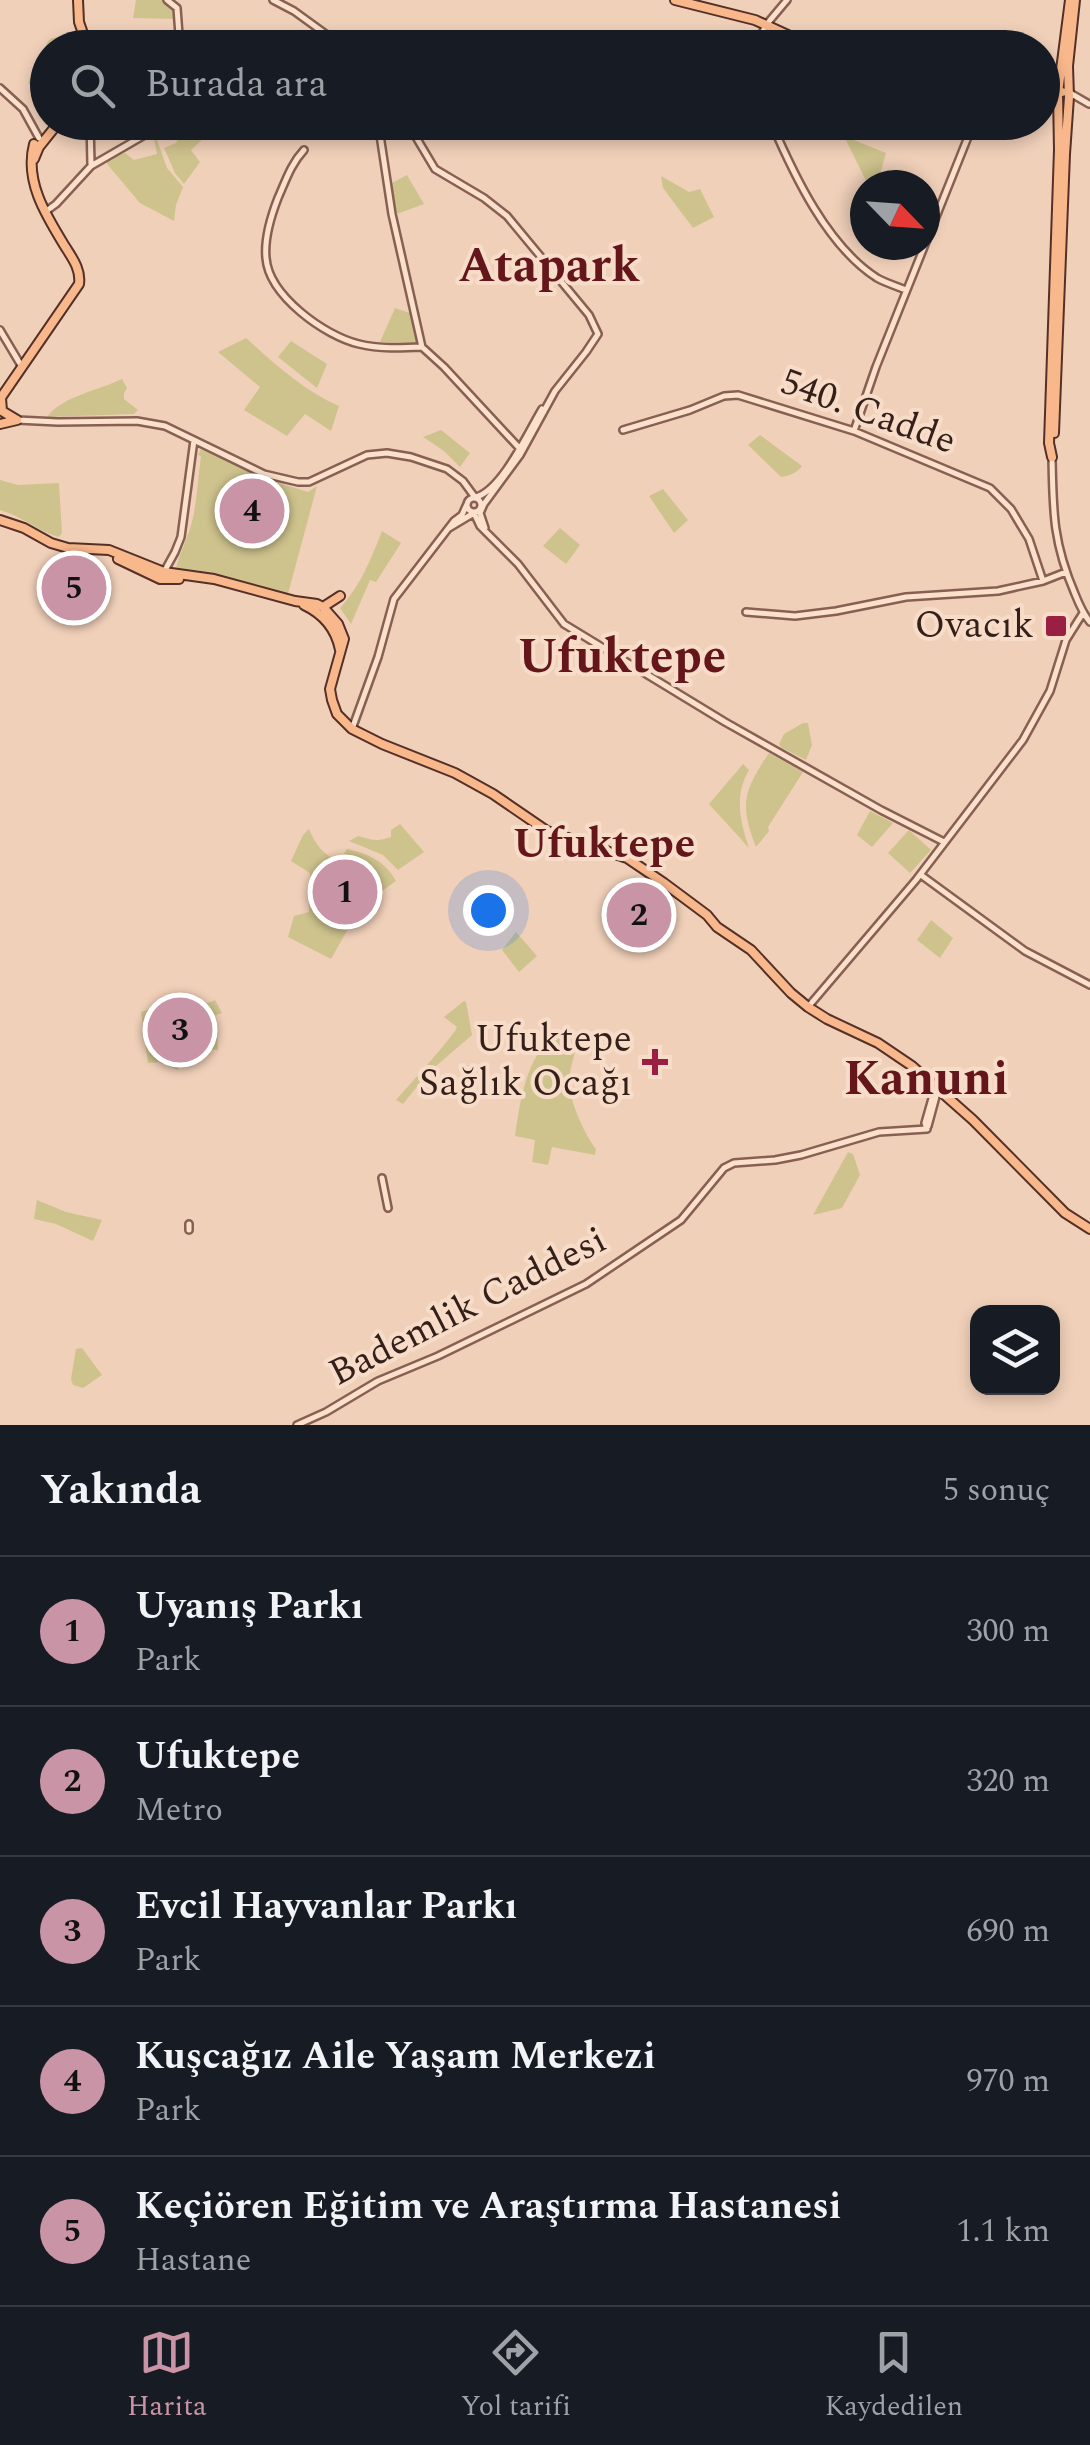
<!DOCTYPE html>
<html lang="tr">
<head>
<meta charset="utf-8">
<style>
	:root { --surface:#171b24; --page:#20242c; --text:#f1f3f6; --muted:#9ea1a6; --line:#363941; --accent:#c994a5 }
	body { margin:0; font-family:Spectral,serif; background:var(--page); color:var(--text) }
	.controls { position:absolute; right:30px; bottom:30px; display:grid; overflow:hidden; border-radius:20px; box-shadow:0 5px 15px #0003 }
	.controls button { width:90px; height:90px; display:grid; place-items:center; padding:0; border:0; border-bottom:2px solid var(--line); background:var(--surface); color:var(--text); font:50px sans-serif }
	.compass { position:absolute; left:850px; top:170px; width:90px; height:90px; border-radius:50%; background:var(--surface); box-shadow:0 5px 15px #0003; rotate:115deg }
	.you { position:absolute; left:488px; top:910px; width:35px; height:35px; margin:-25px; border:8px solid #fff; border-radius:50%; background:#1a73e8; box-shadow:0 0 0 15px #1a73e833 }
	.badge { display:grid; place-items:center; width:65px; height:65px; border-radius:50%; background:var(--accent); color:#111; font-size:32px; font-weight:700 }
	.pin { position:absolute; translate:-50% -50%; border:5px solid #fff; box-shadow:0 2px 10px #0006 }
	.list { margin:0; padding:0; list-style:none }
	h2 { display:flex; justify-content:space-between; align-items:center; height:130px; margin:0; padding:0 40px; font-size:42px }
	h2 small { font-size:32px; font-weight:400; color:var(--muted) }
	.list li { display:grid; grid-template-columns:65px 1fr auto; gap:30px; align-items:center; box-sizing:border-box; height:150px; padding:0 40px; border-top:2px solid var(--line) }
	.list b { display:block; font-size:38px; white-space:nowrap }
	.list p { margin:0; font-size:32px; white-space:nowrap; color:var(--muted) }
	.list em { font-size:32px; font-style:normal; color:var(--muted) }
	.icon { flex:none; width:55px; height:55px; fill:none; stroke:currentColor; stroke-width:2; stroke-linecap:round; stroke-linejoin:round }
	.map { position:relative; flex:none; width:1090px; height:1425px; overflow:hidden }
	.search { position:absolute; background:var(--surface); box-shadow:0 5px 15px #0003; left:30px; right:30px; top:30px; height:110px; display:flex; align-items:center; gap:25px; box-sizing:border-box; padding:0 35px; border-radius:55px; color:var(--muted); font-size:38px }
	.sheet { height:880px; background:var(--surface) }
	nav { display:flex; justify-content:space-around; align-items:center; box-sizing:border-box; height:140px; border-top:2px solid var(--line); background:var(--surface); font-size:28px; color:var(--muted) }
	nav a { display:grid; justify-items:center; gap:5px }
	nav .on { color:var(--accent) }
	.map>svg:first-child { display:block }
</style>
</head>
<body>
<div class="map">
<svg width="1090" height="1425" viewBox="0 0 1090 1425">
	<rect width="100%" height="100%" fill="#f0d0b9"/>
	<!-- green -->
	<path fill="#cec38d" d="M136 0H162L174 9 175 19 133 18Z
		M65 37 67 47 48 48 47 85 43 92 28 83 48 41 52 38Z
		M187 123H229L215 128 191 150 200 162 184 184 175 173 164 148 176 143Z
		M155 134 167 168 183 187 176 205 174 221 140 203 107 164 108 160 125 153 134 160 157 154 153 135Z
		M844 136 886 153 877 185 867 183Z
		M407 175 424 204 397 214 392 183Z
		M661 176 689 192 700 189 714 217 693 228 663 188Z
		M395 308 413 314 419 343 380 342Z
		M246 338C275 364 303 390 339 406L331 431 305 414 287 436 244 410 260 387 218 352Z
		M291 341 327 364 317 388 278 357Z
		M122 379 127 388 124 393V399L138 410 134 414 47 417C61 397 99 390 122 379Z
		M441 430 470 453 460 467 444 451 423 437Z
		M760 435 802 466C797 473 789 476 781 477L748 445Z
		M201 449 266 479 308 492 317 486 288 594 224 577 183 572 176 569C179 554 188 538 192 522 197 501 198 478 201 456L198 455Z
		M0 480 18 485 59 483 62 533 59 537C37 531 24 517 0 510Z
		M663 489 688 520 674 533 649 496Z
		M560 528 580 545 566 564 543 546Z
		M382 531 401 543 376 582 370 580 351 624 340 608C361 585 371 559 382 531Z
		M803 723H808L812 745 806 760 782 748 779 744 784 734Z
		M769 753 803 772 768 827 769 831 756 847C739 804 744 790 769 753Z
		M743 764 749 770C734 796 740 821 749 848L709 804Z
		M870 811 893 823 872 847 857 835Z
		M400 824 424 852 398 870 383 855 349 841 358 836C371 840 378 842 391 837V830Z
		M309 829C316 845 323 855 339 861L347 849C369 854 385 861 396 881L361 906 331 959 288 937 294 916 309 912 310 873 291 861 303 835Z
		M909 830 931 850 910 873 888 853Z
		M931 920 953 938 940 958 917 940Z
		M516 932 537 956 519 972 502 950Z
		M192 996 198 1007 215 1000 222 1013 210 1017 217 1027 218 1050 199 1048 196 1053 180 1055 178 1070 159 1062 148 1063 141 1012Z
		M464 1001 466 1002 472 1035 428 1073 403 1104 396 1100C416 1077 437 1055 455 1031L457 1027 444 1017Z
		M565 1026 578 1033C577 1050 570 1065 569 1082 569 1100 585 1135 596 1149L595 1155 552 1147 548 1165 532 1162 535 1140 515 1136C521 1095 527 1050 565 1026Z
		M848 1152 853 1154 860 1175 842 1208 813 1215Z
		M37 1200 66 1212 102 1220 93 1241 56 1224 34 1219Z
		M82 1348 102 1375 83 1388 73 1385 71 1379 76 1349Z"/>
	<g fill="none" stroke-linecap="round" stroke-linejoin="round">
		<!-- minor casing -->
		<g stroke="#876053" stroke-width="10">
			<path id="minor" d="M167 0 177 8 180 48
				M273 0 294 11 345 48
				M755 48 766 25 787 0
				M0 88 23 109 39 138
				M1070 93 1089 104
				M90 122 91 164
				M380 122V135L392 214 422 347 444 367 522 451
				M407 122 435 169 484 198 507 216 589 315 598 334 586 352 555 391 520 455 484 504 480 513 485 528
				M771 122C794 175 827 246 877 278 886 283 896 286 906 290
				M304 150C291 164 286 180 278 198 271 216 264 238 266 258 269 296 325 336 359 344 379 349 402 348 422 347
				M45 212 56 204 91 166 155 129 159 122
				M0 330 22 367
				M17 420 58 422 137 421 165 426 264 474 298 482H309L367 455 387 453 411 457 447 469 463 481 474 496
				M623 430 690 410 724 396 738 395 854 431 990 488 1011 509 1029 539 1043 581
				M854 431 876 367 974 122
				M1052 458C1053 512 1053 543 1075 594 1079 604 1083 614 1090 622
				M476 497C502 490 528 432 542 409
				M467 505a7 7 0 1 1 14 0a7 7 0 1 1-14 0Z
				M449 528 474 513 480 526 518 564 564 624 725 722 881 810 944 842
				M164 572 175 552 181 537 194 440
				M746 612 795 616 836 611 906 597 998 591 1043 581 1066 572
				M352 729 378 657 394 599 454 521 462 515 467 504
				M921 875 1025 951 1090 985
				M808 1007 916 880 1023 740 1050 691 1066 640 1083 613
				M928 1126 938 1089
				M927 1129 925 1123 935 1088
				M382 1178 388 1208
				M189 1224V1230
				M297 1425 326 1412 378 1381 438 1356 586 1284 681 1220 724 1168 734 1163 775 1160 801 1155 879 1132 927 1129"/>
		</g>
		<!-- major casing -->
		<g stroke="#543028" stroke-width="12">
			<path id="major" d="M78 0 79 22 88 48
				M675 0 755 20 816 48
				M1042 98 1062 92
				M34 159 39 147 59 122
				M1 398 2 411 17 420
				M0 399 79 284C81 270 73 259 66 248 47 217 24 182 34 144
				M0 424 17 420
				M1054 433 1065 154 1069 97 1068 66 1075 0
				M1052 457 1049 443 1059 150 1058 93 1070 0
				M0 520 24 528 51 543 68 548 109 550 164 572 214 579 295 601 317 604 323 607 338 624 344 639 330 689 332 700 337 714 352 729 382 744 455 773 493 794 547 831 627 858 664 883 707 915 717 927 751 950 791 993 808 1007 827 1019 878 1043 912 1066 973 1120 1065 1213 1090 1229
				M118 559 160 579H179
				M304 605C323 614 336 629 340 650
				M323 607 340 596"/>
		</g>
		<!-- minor -->
		<use href="#minor" stroke="#fbe0cc" stroke-width="5"/>
		<!-- major -->
		<use href="#major" stroke="#f8b88c" stroke-width="8"/>
	</g>
	<!-- markers -->
	<g fill="#992042" stroke="#f7ddc9" stroke-width="4">
		<rect x="1044" y="614" width="24" height="24" rx="5"/>
		<path d="M650 1047h10v10h10v10h-10v10h-10v-10h-10v-10h10z"/>
	</g>
	<g text-anchor="middle" dominant-baseline="central" stroke-width="8" stroke-linejoin="round" paint-order="stroke">
		<!-- street labels -->
		<g font-size="38" fill="#351f19" stroke="#f7ddc9">
			<text transform="translate(868 412) rotate(20)">540. Cadde</text>
			<text transform="translate(468 1307) rotate(-27)">Bademlik Caddesi</text>
		</g>
		<!-- poi labels -->
		<g font-size="38" fill="#351f19" stroke="#f7ddc9" text-anchor="end">
			<text x="1034" y="626">Ovacık</text>
			<text x="632" y="1040">Ufuktepe<tspan x="632" dy="44">Sağlık Ocağı</tspan></text>
		</g>
		<!-- quarter labels -->
		<g font-size="42" font-weight="bold" fill="#64161b" stroke="#f7ddc9">
			<text x="604" y="844">Ufuktepe</text>
		</g>
		<!-- district labels -->
		<g font-size="48" font-weight="bold" fill="#64161b" stroke="#f7ddc9">
			<text x="549" y="266">Atapark</text>
			<text x="622" y="657">Ufuktepe</text>
			<text x="926" y="1079">Kanuni</text>
		</g>
	</g>
</svg>
<div class="controls">
<button><svg class="icon" aria-label="layers" viewBox="0 0 24 24"><path d="M12 4l9 5-9 5-9-5zM3 14l9 5 9-5"/></svg></button>
</div>
<svg class="compass" viewBox="-18 -18 36 36"><path d="M0-13l5 13h-10z" fill="#e53935"/><path d="M0 13l5-13h-10z" fill="#9ea1a6"/></svg>
<div class="you"></div>
<div class="pin badge" style="left:345px;top:892px">1</div>
<div class="pin badge" style="left:639px;top:915px">2</div>
<div class="pin badge" style="left:180px;top:1030px">3</div>
<div class="pin badge" style="left:252px;top:511px">4</div>
<div class="pin badge" style="left:74px;top:588px">5</div>
<div class="search"><svg class="icon" aria-label="search" viewBox="0 0 24 24"><circle cx="10" cy="10" r="6"/><path d="M15 15l6 6"/></svg>Burada ara</div>
</div>
<section class="sheet">
<h2>Yakında<small>5 sonuç</small></h2>
<ul class="list">
<li><span class="badge">1</span><div><b>Uyanış Parkı</b><p>Park</p></div><em>300 m</em></li>
<li><span class="badge">2</span><div><b>Ufuktepe</b><p>Metro</p></div><em>320 m</em></li>
<li><span class="badge">3</span><div><b>Evcil Hayvanlar Parkı</b><p>Park</p></div><em>690 m</em></li>
<li><span class="badge">4</span><div><b>Kuşcağız Aile Yaşam Merkezi</b><p>Park</p></div><em>970 m</em></li>
<li><span class="badge">5</span><div><b>Keçiören Eğitim ve Araştırma Hastanesi</b><p>Hastane</p></div><em>1.1 km</em></li>
</ul>
</section>
<nav>
<a class="on"><svg class="icon" aria-label="map" viewBox="0 0 24 24"><path d="M3 6l6-2 6 2 6-2v14l-6 2-6-2-6 2zM9 4v14M15 6v14"/></svg>Harita</a>
<a><svg class="icon" aria-label="directions" viewBox="0 0 24 24"><path d="M12 3l9 9-9 9-9-9zM9 14v-3h6M13 9l2 2-2 2"/></svg>Yol tarifi</a>
<a><svg class="icon" aria-label="saved" viewBox="0 0 24 24"><path d="M7 4h10v16l-5-4-5 4z"/></svg>Kaydedilen</a>
</nav>
</body>
</html>
